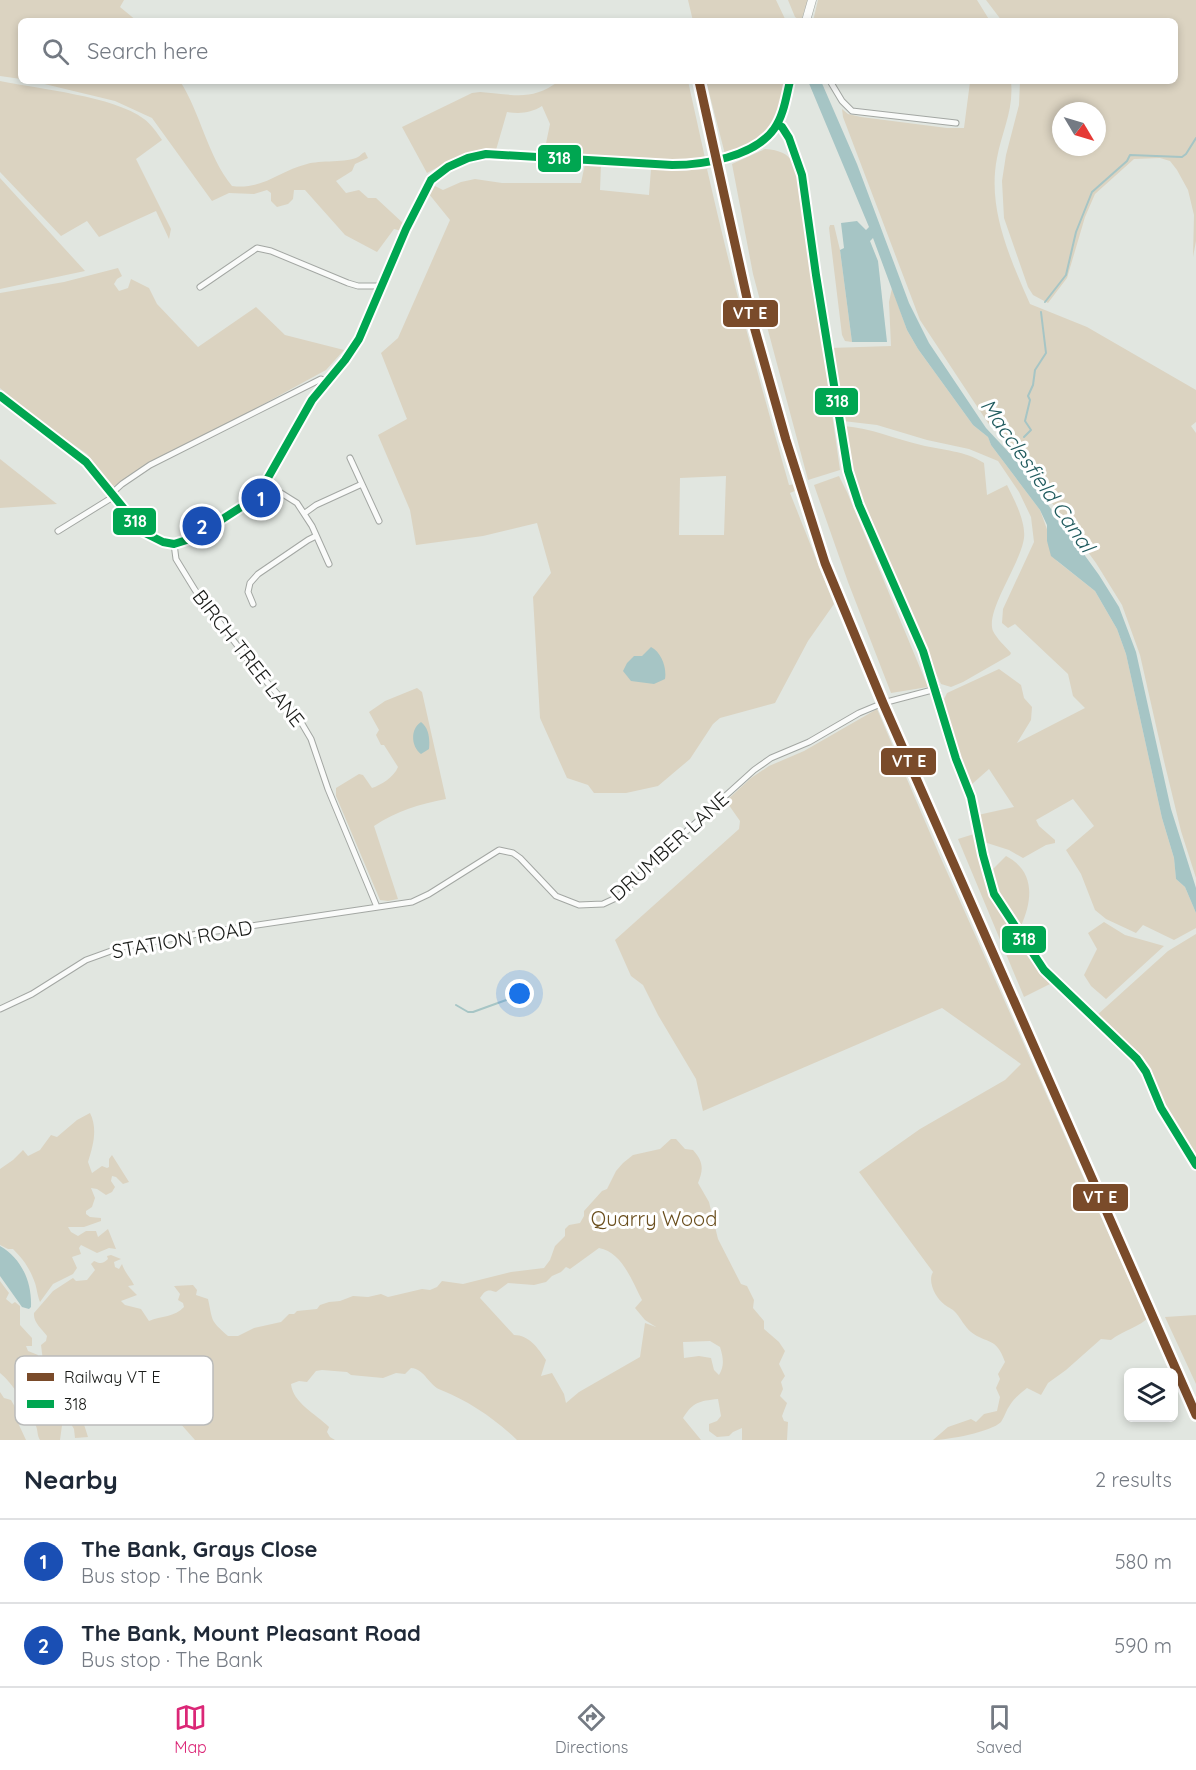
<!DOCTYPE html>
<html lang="en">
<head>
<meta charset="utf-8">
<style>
	:root { --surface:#fff; --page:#f6f6f7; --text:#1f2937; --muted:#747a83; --line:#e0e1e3; --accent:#db2777 }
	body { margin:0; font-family:Quicksand,sans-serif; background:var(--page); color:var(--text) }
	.controls { position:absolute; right:18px; bottom:18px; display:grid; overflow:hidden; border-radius:9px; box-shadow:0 3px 9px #0003 }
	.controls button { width:54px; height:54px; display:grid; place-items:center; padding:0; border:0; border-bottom:2px solid var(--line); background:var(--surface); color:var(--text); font:30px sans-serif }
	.compass { position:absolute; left:1052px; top:102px; width:54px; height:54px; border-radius:50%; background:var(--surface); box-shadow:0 3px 9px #0003; rotate:128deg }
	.you { position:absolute; left:520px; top:994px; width:21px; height:21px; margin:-15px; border:4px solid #fff; border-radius:50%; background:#1a73e8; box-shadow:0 0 0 9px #1a73e833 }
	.badge { display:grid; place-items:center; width:39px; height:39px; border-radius:50%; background:var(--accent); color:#fff; font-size:20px; font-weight:700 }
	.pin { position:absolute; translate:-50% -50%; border:3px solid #fff; box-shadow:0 2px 6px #0006 }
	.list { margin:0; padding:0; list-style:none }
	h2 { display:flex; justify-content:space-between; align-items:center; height:78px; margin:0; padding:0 24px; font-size:26px }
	h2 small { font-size:20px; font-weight:400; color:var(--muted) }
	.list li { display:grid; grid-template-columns:39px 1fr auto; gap:18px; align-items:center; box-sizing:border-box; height:84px; padding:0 24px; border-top:2px solid var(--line) }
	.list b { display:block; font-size:22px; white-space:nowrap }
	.list p { margin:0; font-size:20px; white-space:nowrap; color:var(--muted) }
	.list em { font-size:20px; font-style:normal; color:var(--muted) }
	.icon { flex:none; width:33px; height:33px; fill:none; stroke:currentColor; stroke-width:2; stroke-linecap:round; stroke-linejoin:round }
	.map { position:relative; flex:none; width:1196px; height:1440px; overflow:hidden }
	.search { position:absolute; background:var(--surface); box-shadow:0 3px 9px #0003; left:18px; right:18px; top:18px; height:66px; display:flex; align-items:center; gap:15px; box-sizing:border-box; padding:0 21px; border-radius:9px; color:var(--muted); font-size:22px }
	.sheet { height:246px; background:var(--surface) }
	nav { display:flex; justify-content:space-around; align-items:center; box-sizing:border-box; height:84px; border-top:2px solid var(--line); background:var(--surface); font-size:16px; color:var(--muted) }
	nav a { display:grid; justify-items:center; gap:3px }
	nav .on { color:var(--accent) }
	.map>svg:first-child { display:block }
</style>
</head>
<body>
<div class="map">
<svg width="1196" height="1440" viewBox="0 0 1196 1440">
	<rect width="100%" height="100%" fill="#e1e6e0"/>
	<!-- green -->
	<path fill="#dbd3c1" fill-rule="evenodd" d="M0 0H124L120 7 137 21H21V79L0 76Z
		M688 0H776L786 21H693Z
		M788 0H808L801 21 795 17Z
		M818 0H977L990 21H813Z
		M986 0H1196V241L1193 257 1194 215 1188 190 1177 170 1170 161 1160 158 1134 159 1095 194 1085 217 1067 278 1048 303 1033 295 1028 287 1004 218 1002 181 1006 155 1019 105 1020 81H1175V21H1002ZM1061 111H1097V147H1061Z
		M0 81C38 89 114 96 144 119 151 124 157 133 162 140L136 159 171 229 169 239 156 211 99 237 87 221 61 236 0 172Z
		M32 81H180C201 114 207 155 232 186 263 190 279 171 307 164 319 160 348 163 358 157 360 156 362 153 365 152L368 158 355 164 352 171 336 181 346 193 359 190 368 198H376L404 224 402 231 394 229 377 252 345 235 305 190H294L293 199 288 204 277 207 271 201V193L267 190 254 194 229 193 212 201 152 118 115 101Z
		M559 81H688L705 158C662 168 590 157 544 153L550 124 542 106C531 113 520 114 507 112L496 150C466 153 453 159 427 173L402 127 472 93 480 92C513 94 531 102 559 81Z
		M706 81H786C777 119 768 148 725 154Z
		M966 81H1011C1014 110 1002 131 997 158 987 209 1010 258 1030 304L1087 327 1196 390V422L1191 426 1196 433V878L1181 831 1164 761 1140 655 1122 605 1096 563 1019 458 988 423 920 320 843 117 842 109 848 114 861 117 947 128H964L970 82Z
		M765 149C795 151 794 165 800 189L840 470 808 480 753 274 732 164Z
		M585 164 601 165 600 190 649 195 651 169 677 171 707 169C731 275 759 380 789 485L796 484 797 490 790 493 834 604 808 641 775 703 720 718 713 724 690 759 658 786 626 793H594L588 785 567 778 540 718 533 597 551 573 537 523 483 536 416 545 410 510 378 435 407 419 381 353 398 338 450 220 429 194 433 185 443 190 461 182 475 179 502 183H581ZM726 476 724 535H679L680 478Z
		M0 178 85 271 0 289Z
		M830 225H834L840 250 852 342 845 341 842 335 829 228Z
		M118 268 122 276 117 279 114 284 119 291 128 288 131 279 149 288 157 304 198 347 256 307 285 335 344 350 326 370 112 487 87 454 31 415 0 388V293L64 282Z
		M892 288 907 330 918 349 973 425 988 437 991 445 1040 510 1048 532 1047 541 1057 561 1095 591 1117 629 1126 654 1162 818 1174 858 1176 879 1185 887 1196 913V928L1174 940 1143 925 1136 933 1106 919 1095 910 1081 874 1066 850 1094 826 1073 799 1036 820 1039 826 1055 840V843L1046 845 1023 858 1009 850 984 842 978 815 1014 807 989 769 971 785 956 752 944 699 947 693 999 669 1021 685 1024 698 1032 707 1031 720 1017 743 1085 708 1073 696 1068 674 1015 624 1008 628 1002 623 1003 609 1034 542 1031 517 1019 492 998 461 969 449 927 440 877 425 843 421 830 348 891 346 889 302Z
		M844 426C871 428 895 439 921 445 942 450 966 451 984 463L987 495 1007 485C1014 499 1026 522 1024 538 1021 563 985 611 993 631 997 639 1005 646 1011 653L1010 655 963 682 951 687 941 684 916 632 864 510 851 470Z
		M0 459 57 504 0 508Z
		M839 476 847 492 928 687 891 693 848 582 814 485Z
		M417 688 422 692 446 799C420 804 396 811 374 826L398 899 388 901 380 900 336 796V788L359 774 363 775 372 788C381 785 394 777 398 767L384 745H381L376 735 379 730 369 712 385 701Z
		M877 709 939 854 1139 1302 1150 1316C1140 1327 1122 1331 1111 1340L1101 1339 1066 1370 1048 1383 1041 1395 1027 1388C1021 1393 1014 1398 1010 1405 1006 1410 1005 1416 1001 1422 991 1432 948 1440 933 1440L948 1427 971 1419 976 1422 984 1414 997 1411 1000 1397 996 1388 1000 1379 998 1374 1005 1362C996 1336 988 1345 971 1332 965 1327 961 1319 956 1313 953 1309 949 1308 945 1305 936 1299 927 1282 933 1272L859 1172 920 1129 1005 1080 1021 1064 942 1008 703 1111 696 1079 658 1015 643 985 631 976 615 940 739 829 740 821 726 801 751 778 769 766 804 751Z
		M974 834 985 882 1024 952 1050 984 1024 997 958 839Z
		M1006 856C1035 871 1033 899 1021 926L1016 922 992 881 990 872Z
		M1104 922 1125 935 1164 946 1106 999 1091 986 1084 975 1097 949 1088 933Z
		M1196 934V1158L1161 1099 1153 1075 1143 1060 1096 1016 1168 951Z
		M90 1113C98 1129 93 1146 88 1162L92 1173 102 1166 107 1168 109 1167V1159L112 1155 129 1182 123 1184 116 1177 112 1176 111 1181 115 1187 112 1192 106 1195 97 1189 91 1188 95 1198 92 1207 86 1211V1214L90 1217 101 1218V1221L84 1227H68L71 1232 78 1236 86 1231H96L98 1237 108 1229 116 1249 109 1248 97 1253 81 1245 79 1248 81 1254 72 1257 77 1268 73 1274 53 1284 40 1302C37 1294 37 1289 35 1283 30 1269 24 1260 13 1249H8L0 1245V1169L13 1160 23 1150 28 1156 40 1150 51 1135 57 1137 77 1120Z
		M671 1139H676L685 1149 693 1150C703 1161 704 1169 698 1183L709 1202 718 1239 741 1284 747 1286 754 1300 753 1308 764 1321V1329L779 1342 785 1351 779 1364 785 1376 781 1382 783 1389 780 1396 787 1403 782 1416 784 1421 788 1422 787 1440H742V1428L733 1432 729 1436 717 1437 709 1431V1424L717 1421 721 1416 718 1399C699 1401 693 1402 683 1418L701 1440H517C495 1419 469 1401 441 1390 429 1386 425 1369 411 1368L405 1374 396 1373 383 1378 351 1375 347 1372 322 1370 316 1371 307 1382 299 1381 291 1384C293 1403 316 1414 329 1427L327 1432 330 1437 335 1440H195L179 1422 167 1402 148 1398 155 1392 165 1373 145 1359 133 1386H115L97 1392 100 1401 81 1388 64 1382 75 1398 67 1402 66 1407 73 1413 81 1415 88 1437 75 1438 74 1429 67 1417 63 1418 60 1440H40C37 1435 38 1431 36 1426 30 1411 12 1382 0 1373V1281L9 1293 6 1299 12 1304 15 1302 20 1306V1325L32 1338V1346H26L28 1351 38 1355 36 1364H30L25 1376 39 1381 42 1376 53 1369 51 1361H43L41 1345 46 1341 47 1336C42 1329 33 1322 34 1313L53 1291 73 1278 76 1281 87 1280 95 1270 91 1264 94 1261C100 1264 103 1264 108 1259L107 1256 111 1255 121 1259 114 1262 115 1267 119 1269 122 1264C125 1273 130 1277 134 1285L128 1286 137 1295 121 1301 125 1305 141 1309 149 1321C161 1316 175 1317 184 1307L183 1303 178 1300 180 1294 174 1286 193 1285 197 1290 196 1295 208 1299C213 1322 210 1320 228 1336H238L254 1328 281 1322 289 1314H294L297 1311 317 1309 320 1305 329 1302 340 1301 353 1296 368 1297 381 1294 388 1297 422 1289 430 1290 437 1287 442 1281 463 1284 511 1272 544 1268 550 1260 555 1246 565 1236V1229L569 1225 580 1223 584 1216V1211L602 1191 607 1189 616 1171 623 1163 633 1155 660 1149ZM599 1248C622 1252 632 1281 642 1300L635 1308 645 1320 656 1327 645 1323 640 1357 579 1392 566 1403 564 1394 552 1373 541 1376 546 1360C538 1348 529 1335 514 1335L480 1298C485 1290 488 1289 496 1292L508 1283 534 1285 546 1282 552 1276 561 1272 566 1267 570 1269ZM710 1341 720 1347C723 1357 725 1365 719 1375L714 1370 711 1358 699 1356 684 1358 683 1342Z
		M1196 1315V1384L1165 1317Z
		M0 1392 4 1398 11 1400 15 1407 19 1425 26 1440H0Z"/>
	<!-- water -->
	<path fill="#a6c5c5" d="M808 81H821L857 164 909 303 929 343 986 428 1014 458 1099 575 1119 607 1136 652 1171 809 1196 888V913L1185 887 1176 879 1174 858 1162 818 1126 654 1117 629 1095 591 1051 556 1047 541V525L1040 510 991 445 988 437 973 425 918 349 907 330 873 238 870 241 878 261 887 342H852L840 250 844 248 841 223 857 221 866 230 869 227Z
		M651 647C661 652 667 667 665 679L654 684 631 681 623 671 627 663 634 656H642Z
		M421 722C429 728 430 739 429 749L421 754C411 747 410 729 421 722Z
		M0 1246C22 1259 32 1282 31 1307L29 1309 22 1307 0 1276Z"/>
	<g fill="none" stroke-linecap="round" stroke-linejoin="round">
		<!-- stream -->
		<path stroke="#a6c5c5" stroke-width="2" d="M1045 302 1066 275 1076 232 1092 192 1127 161 1130 155 1182 157 1186 154 1196 138
			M1024 437 1031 430 1025 421 1030 400 1028 396 1033 385 1035 370 1046 353 1041 312
			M456 1005 468 1012H473L520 995 533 993"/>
		<!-- street casing -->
		<g stroke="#a3a7a3" stroke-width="7">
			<path id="street" d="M830 81 842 101 852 111 956 123
				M200 287 257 248 271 251 348 283 358 286H380
				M350 458 379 521
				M265 483 297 503 312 526 329 564
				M111 494 122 484 150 465 321 379 326 381
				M305 513 316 505 362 484
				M58 531 113 497
				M174 544 176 559 195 590 256 670 298 717 311 739 328 789 377 907
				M253 604 248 592 250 583 258 574 308 540 316 536
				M0 1009 32 994 86 960 122 947 210 932 412 902 429 894 499 850 513 853 520 858 556 896 579 905 603 904 618 897 680 837 754 770 771 758 809 742 859 713 883 703 936 689"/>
		</g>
		<!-- secondary casing -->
		<g stroke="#a3a7a3" stroke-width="9">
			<path id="secondary" d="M806 21 812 0
				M777 124 782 127 789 138 802 175 816 275 848 471 859 505 923 651 936 689 956 759 971 797 983 855 994 894 1007 916 1044 970 1137 1059 1146 1072 1161 1108 1196 1165
				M0 396 86 462 143 532 163 542 174 544 193 538 249 502 265 483 312 400 345 360 359 339 406 229 431 180 448 167 468 158 486 154C540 155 593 163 646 164 663 164 680 166 697 164 719 161 757 150 772 132 783 118 786 99 790 81"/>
		</g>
		<!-- street -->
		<use href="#street" stroke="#fafbfa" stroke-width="5"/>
		<!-- secondary -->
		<use href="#secondary" stroke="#fafbfa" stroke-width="8"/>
		<!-- bus-1 casing -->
		<g stroke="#fff" stroke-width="12">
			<path id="bus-1" d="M777 124 782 127 789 138 802 175 816 275 848 471 859 505 923 651 956 759 971 797 983 855 994 894 1044 970 1137 1059 1146 1072 1161 1108 1196 1165
				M0 396 86 462 143 532 163 542 174 544 193 538 249 502 265 483 312 400 345 360 359 339 406 229 431 180 448 167 468 158 486 154 672 165C703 165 754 157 774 129 784 115 786 97 790 81"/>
		</g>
		<!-- bus-1 -->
		<use href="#bus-1" stroke="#00a651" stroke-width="8"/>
		<!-- rail-1 casing -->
		<g stroke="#fff" stroke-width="14">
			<path id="rail-1" d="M699 81 750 312 786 440 825 563 883 703 1196 1415"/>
		</g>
		<!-- rail-1 -->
		<use href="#rail-1" stroke="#7a4b2a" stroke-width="9"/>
	</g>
	<g text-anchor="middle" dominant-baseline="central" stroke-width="6" stroke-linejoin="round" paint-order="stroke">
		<!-- street labels -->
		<g font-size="20" fill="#191b18" stroke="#fff">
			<text transform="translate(249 658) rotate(52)">BIRCH TREE LANE</text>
			<text transform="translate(669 846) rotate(-42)">DRUMBER LANE</text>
			<text transform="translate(182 939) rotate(-10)">STATION ROAD</text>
		</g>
		<!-- park labels -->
		<g font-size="20" fill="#6a4e1d" stroke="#fff">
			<text x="654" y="1218">Quarry Wood</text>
		</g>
		<!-- water labels -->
		<g font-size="21" font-style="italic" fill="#1f5a5d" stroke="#fff">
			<text transform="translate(1038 475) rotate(55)">Macclesfield Canal</text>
		</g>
	</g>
	<!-- legend -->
	<rect x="15" y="1356" width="198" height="69" rx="9" fill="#fff" stroke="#babbba" stroke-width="1.5"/>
	<rect x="27" y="1373" width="27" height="8" fill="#7a4b2a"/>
	<rect x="27" y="1400" width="27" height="8" fill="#00a651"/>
	<g font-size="16" fill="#191b18">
		<text x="64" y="1383">Railway VT E</text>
		<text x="64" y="1410">318</text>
	</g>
	<g stroke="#fff" stroke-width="2">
		<rect x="537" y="144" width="45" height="29" rx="6" fill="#00a651"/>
		<rect x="722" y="299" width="57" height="29" rx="6" fill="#7a4b2a"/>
		<rect x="814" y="387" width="45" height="29" rx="6" fill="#00a651"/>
		<rect x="112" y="507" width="45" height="29" rx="6" fill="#00a651"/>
		<rect x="880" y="747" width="57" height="29" rx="6" fill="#7a4b2a"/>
		<rect x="1001" y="925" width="46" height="29" rx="6" fill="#00a651"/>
		<rect x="1072" y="1183" width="57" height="29" rx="6" fill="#7a4b2a"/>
	</g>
	<g font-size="16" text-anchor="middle" font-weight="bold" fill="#fff">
		<text x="559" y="164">318</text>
		<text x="750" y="319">VT E</text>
		<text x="837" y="407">318</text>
		<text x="135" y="527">318</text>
		<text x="909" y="767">VT E</text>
		<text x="1024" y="945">318</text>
		<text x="1100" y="1203">VT E</text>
	</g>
</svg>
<div class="controls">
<button><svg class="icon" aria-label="layers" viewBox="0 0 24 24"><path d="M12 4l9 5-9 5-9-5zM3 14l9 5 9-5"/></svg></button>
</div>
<svg class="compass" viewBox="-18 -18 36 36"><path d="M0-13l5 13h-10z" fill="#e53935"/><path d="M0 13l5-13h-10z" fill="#747a83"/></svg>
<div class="you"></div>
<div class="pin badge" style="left:261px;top:498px;background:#1a4fb4">1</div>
<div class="pin badge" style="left:202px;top:526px;background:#1a4fb4">2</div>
<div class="search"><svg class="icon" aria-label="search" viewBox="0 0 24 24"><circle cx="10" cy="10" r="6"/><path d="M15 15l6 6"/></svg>Search here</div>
</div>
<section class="sheet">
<h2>Nearby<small>2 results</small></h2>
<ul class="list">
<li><span class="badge" style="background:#1a4fb4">1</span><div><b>The Bank, Grays Close</b><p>Bus stop · The Bank</p></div><em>580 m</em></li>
<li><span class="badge" style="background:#1a4fb4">2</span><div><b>The Bank, Mount Pleasant Road</b><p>Bus stop · The Bank</p></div><em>590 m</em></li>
</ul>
</section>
<nav>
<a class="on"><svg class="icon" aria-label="map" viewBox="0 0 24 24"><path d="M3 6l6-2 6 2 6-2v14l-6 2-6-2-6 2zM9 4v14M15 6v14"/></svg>Map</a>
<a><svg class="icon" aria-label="directions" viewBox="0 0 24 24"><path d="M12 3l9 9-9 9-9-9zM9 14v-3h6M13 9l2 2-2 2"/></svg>Directions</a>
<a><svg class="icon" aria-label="saved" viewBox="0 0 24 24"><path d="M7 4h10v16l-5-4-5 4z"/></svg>Saved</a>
</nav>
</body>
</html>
